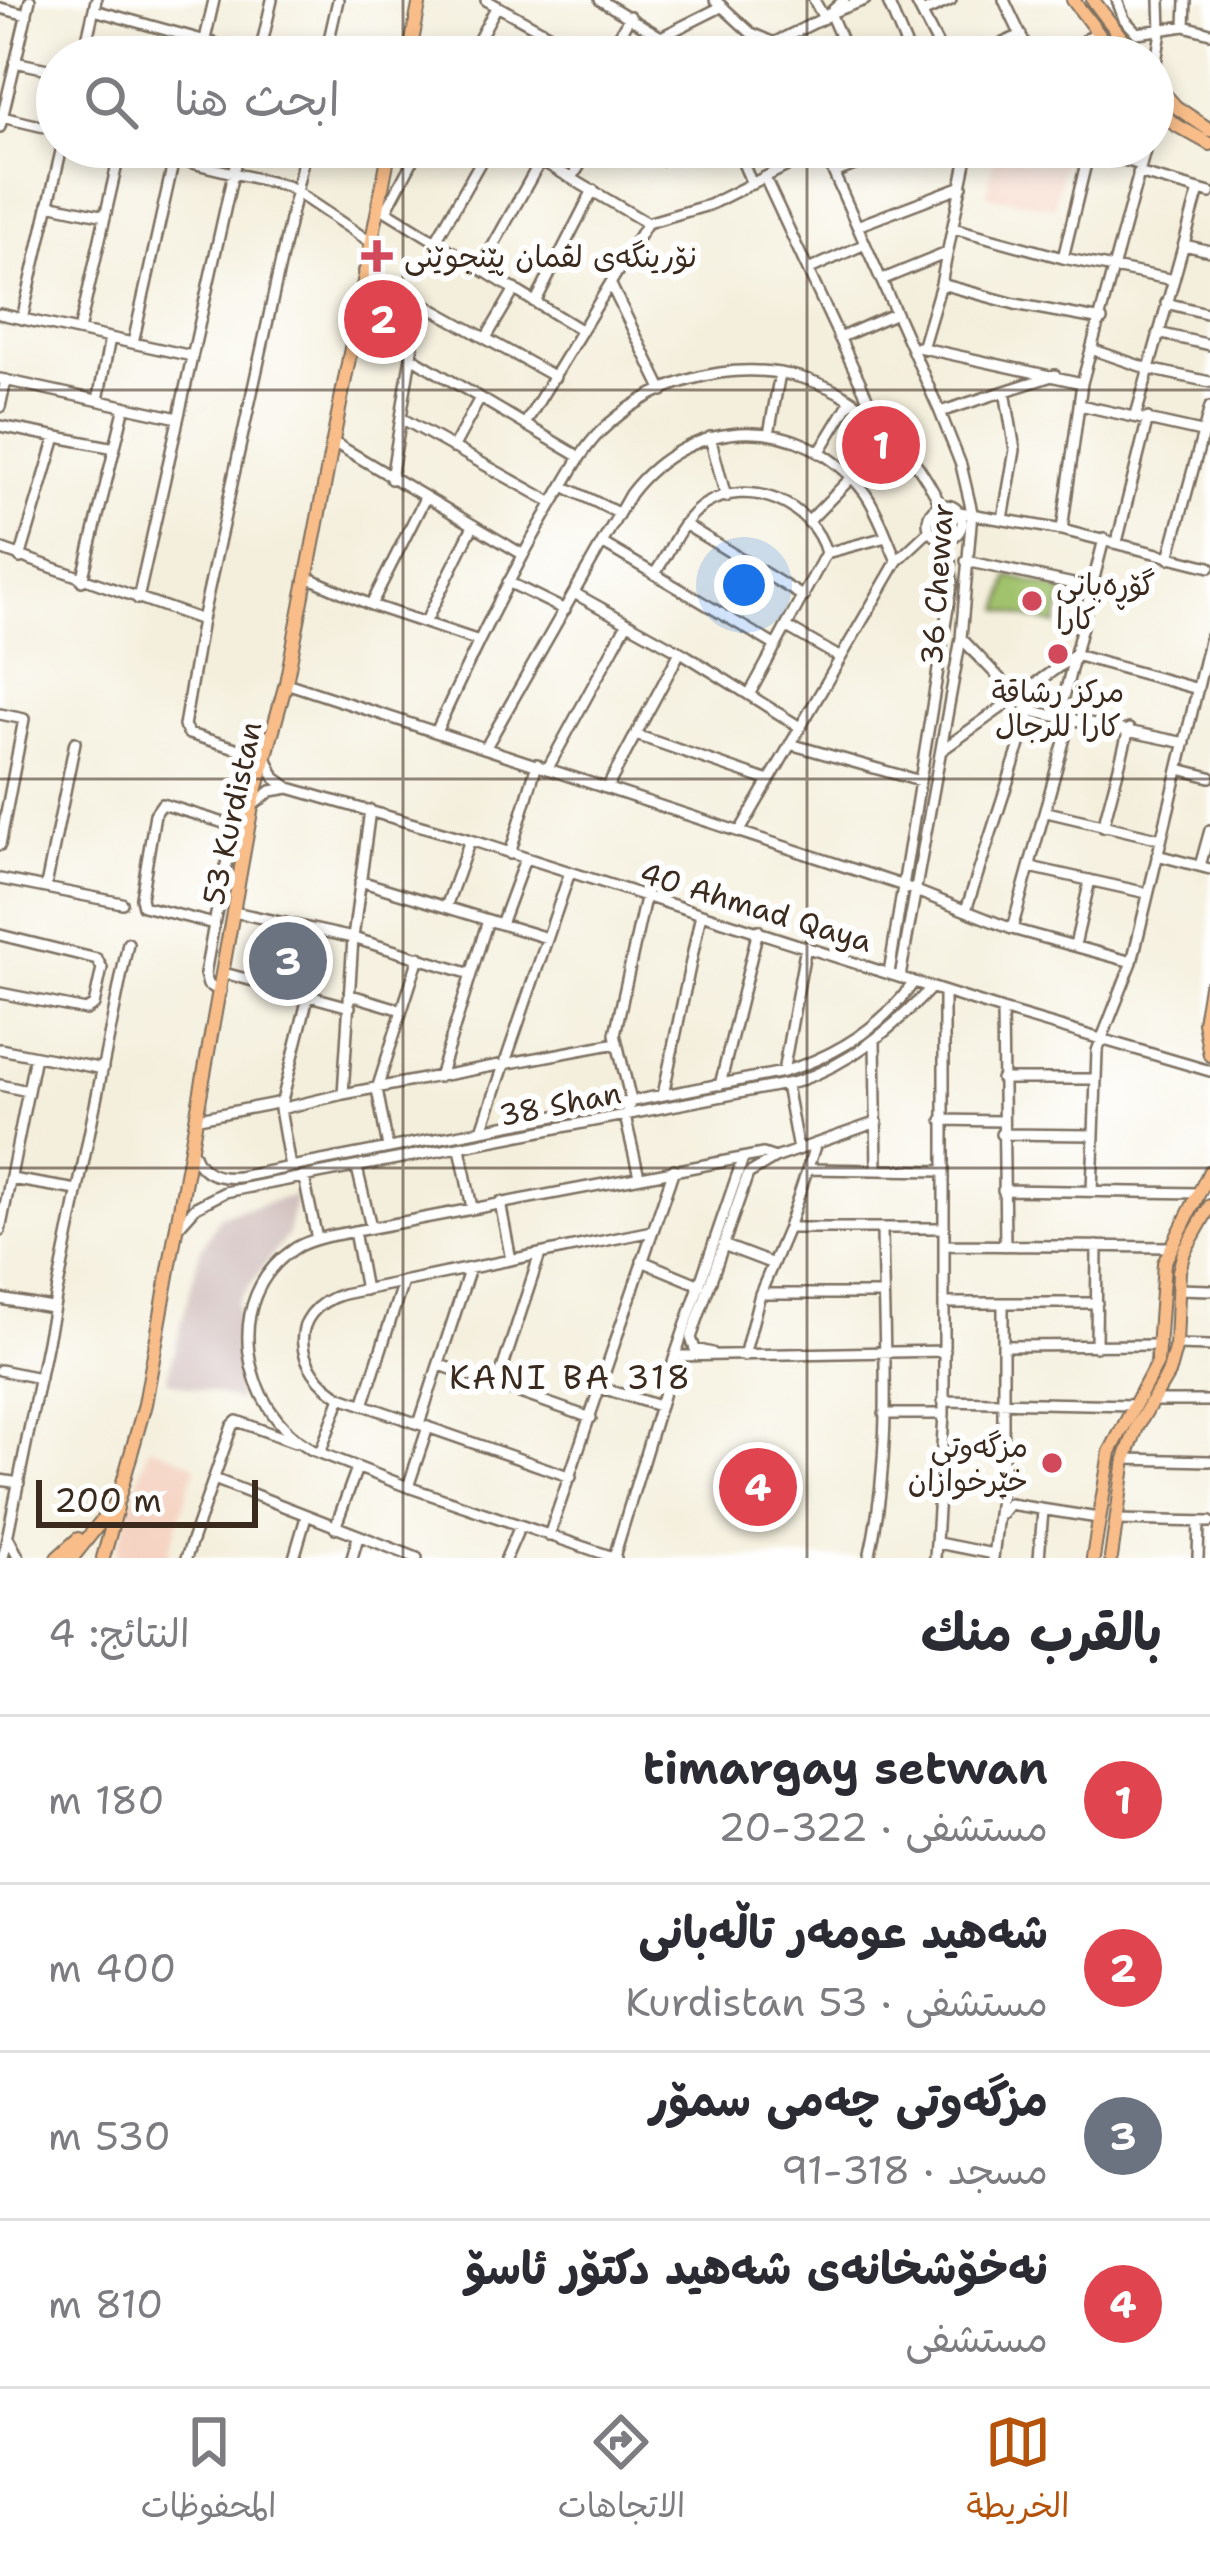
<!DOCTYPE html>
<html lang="ar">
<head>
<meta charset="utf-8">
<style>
	:root { --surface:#fff; --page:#f7f7f7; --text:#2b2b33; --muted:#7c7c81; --line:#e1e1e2; --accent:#b45309 }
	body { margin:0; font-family:"Shantell Sans","Playpen Sans Arabic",sans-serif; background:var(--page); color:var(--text); direction:rtl }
	.scale { position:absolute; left:36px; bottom:30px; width:222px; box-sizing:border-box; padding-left:12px; border:6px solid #3b2a1e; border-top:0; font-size:33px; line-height:42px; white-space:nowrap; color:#3b2a1e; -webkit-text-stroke:9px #fff; paint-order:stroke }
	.you { position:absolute; left:744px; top:585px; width:42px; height:42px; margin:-30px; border:9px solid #fff; border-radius:50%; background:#1a73e8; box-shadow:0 0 0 18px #1a73e833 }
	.badge { display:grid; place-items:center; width:78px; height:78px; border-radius:50%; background:var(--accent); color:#fff; font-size:39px; font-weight:700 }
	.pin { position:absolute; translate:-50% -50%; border:6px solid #fff; box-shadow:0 3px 12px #0006 }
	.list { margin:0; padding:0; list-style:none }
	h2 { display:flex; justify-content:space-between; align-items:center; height:156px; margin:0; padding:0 48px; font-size:51px }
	h2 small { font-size:39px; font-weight:400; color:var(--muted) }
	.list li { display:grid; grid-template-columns:78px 1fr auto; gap:36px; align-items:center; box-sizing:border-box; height:168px; padding:0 48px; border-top:3px solid var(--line) }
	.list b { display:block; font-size:45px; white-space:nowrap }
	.list p { margin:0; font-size:39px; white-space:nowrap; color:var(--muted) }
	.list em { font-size:39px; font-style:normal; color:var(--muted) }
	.icon { flex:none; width:66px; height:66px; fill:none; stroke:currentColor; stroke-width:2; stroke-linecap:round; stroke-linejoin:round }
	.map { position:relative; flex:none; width:1210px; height:1558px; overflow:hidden; direction:ltr }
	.search { position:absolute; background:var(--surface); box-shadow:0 6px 18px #0003; left:36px; right:36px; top:36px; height:132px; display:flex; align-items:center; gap:30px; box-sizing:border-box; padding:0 42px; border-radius:66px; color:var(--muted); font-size:45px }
	.sheet { height:828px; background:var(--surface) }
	nav { display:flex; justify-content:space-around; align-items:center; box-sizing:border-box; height:168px; border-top:3px solid var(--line); background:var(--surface); font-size:33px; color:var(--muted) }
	nav a { display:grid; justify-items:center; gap:6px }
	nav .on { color:var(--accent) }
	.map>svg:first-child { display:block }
</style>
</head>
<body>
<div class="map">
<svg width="1210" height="1558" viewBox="0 0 1210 1558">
	<rect width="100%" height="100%" fill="#fff"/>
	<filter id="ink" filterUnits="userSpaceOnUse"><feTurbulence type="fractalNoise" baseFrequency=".00833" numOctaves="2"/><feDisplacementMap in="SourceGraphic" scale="24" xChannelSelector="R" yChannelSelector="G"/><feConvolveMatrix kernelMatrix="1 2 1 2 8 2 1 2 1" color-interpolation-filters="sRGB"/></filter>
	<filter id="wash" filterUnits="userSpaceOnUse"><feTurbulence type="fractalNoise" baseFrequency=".004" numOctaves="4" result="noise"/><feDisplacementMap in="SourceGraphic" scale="48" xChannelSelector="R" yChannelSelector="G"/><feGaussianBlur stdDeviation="2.7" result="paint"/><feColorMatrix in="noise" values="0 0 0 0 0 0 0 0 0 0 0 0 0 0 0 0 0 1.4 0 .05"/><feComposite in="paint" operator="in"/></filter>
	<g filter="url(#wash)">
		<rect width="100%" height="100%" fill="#f4efdc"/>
		<!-- built -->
		<path fill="#f5d3c2" d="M996 147 1065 151 1054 207 987 196Z
			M149 1446 196 1465 167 1558H123L116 1552Z"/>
		<!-- industrial -->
		<path fill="#d1c0bd" d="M296 1195 288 1234 237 1303 239 1400 167 1381 200 1251 220 1215Z"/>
		<!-- green -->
		<path fill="#a1c36d" stroke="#6e7646" stroke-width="3" d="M1009 576 1064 591 1056 625 1001 610Z"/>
	</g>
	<g filter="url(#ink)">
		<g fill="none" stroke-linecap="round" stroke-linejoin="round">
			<!-- minor casing -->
			<g stroke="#7c6f60" stroke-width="14">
				<path id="minor" d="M486 0 590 57
					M600 0 661 37 721 7
					M715 0 751 33 774 43 780 57
					M814 0 824 18
					M887 0 911 57
					M915 0 944 57
					M1004 0 1031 57
					M1117 0 1124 19 1137 33 1185 26 1210 33
					M0 8 27 15
					M94 10 260 56
					M922 13 951 0
					M1185 26 1186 0
					M83 57 96 0
					M201 57 214 0
					M259 57 272 0
					M325 57 338 0
					M469 57 497 6
					M607 57 630 16
					M745 57 824 18 844 0
					M849 57 830 13 865 0
					M972 57 1021 35
					M1060 57 1097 32
					M15 62 57 71
					M1153 80 1161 32 1160 0
					M2 117 57 130
					M0 127 30 0
					M126 147 287 186 369 241
					M306 147 202 620 184 726 189 734 266 757 275 778 289 788 470 840 1002 1010 1210 1071
					M518 147 647 223
					M634 147 660 160 696 147
					M736 147 752 184
					M822 147 940 412 961 465 972 512 961 638 900 977
					M1080 147 1141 165
					M834 173 901 147
					M1138 173 1210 193
					M572 178 591 147
					M765 178 874 412
					M48 204 105 216
					M381 208 386 211 420 147
					M386 211 582 331
					M647 223 709 205 823 148
					M857 226 962 186
					M953 228 1063 258 1174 280
					M435 242 489 147
					M1184 245 1210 251
					M1063 258 1089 151
					M480 269 541 160
					M808 270 865 244
					M364 271 555 377
					M881 280 947 253
					M941 284 1015 304 1102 320
					M611 285 663 391
					M536 301 593 190
					M1166 303 1210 314
					M0 314 192 356
					M22 319 62 147
					M79 331 121 147
					M1158 333 1210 345
					M486 338 515 289
					M839 338 896 313
					M133 343 174 159
					M923 345 941 284 969 147
					M918 347 1082 383
					M1094 350 1149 369 1210 382
					M411 357 580 457
					M0 379 178 418
					M98 400 110 338
					M1080 405 1210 434
					M0 407 6 380
					M940 412 1055 375
					M1136 415 1199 190
					M401 418 553 503
					M525 424 647 223
					M0 426 115 448
					M769 434 780 373
					M710 437 726 497
					M333 442 522 554
					M453 448 480 398
					M819 453 851 400
					M391 479 420 300
					M563 486 618 513
					M928 522a17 17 0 1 1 34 0a17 17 0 1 1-34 0Z
					M959 512 1062 530 1210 567
					M1003 519 1015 450 1005 391
					M808 522 851 478
					M684 524 804 597
					M1062 530 1082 383 1146 147
					M1117 542 1148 418
					M602 543 776 646
					M0 549 202 620
					M826 553 886 537
					M20 558 56 437
					M1169 558 1210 407
					M966 561 1092 588
					M655 573C671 551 679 522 704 505 748 476 813 504 826 553
					M307 577 371 605 479 641
					M82 581 125 406
					M508 582 565 610
					M574 593 684 654 800 727
					M138 599 239 147
					M371 605 425 498
					M425 623 473 526
					M787 627 839 657
					M961 638 1031 711 1185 743
					M286 683 901 885 1012 929 1132 962
					M749 695 826 553
					M0 714 24 719 0 845
					M1059 717 1104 539
					M437 730C473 652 510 575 554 501 568 478 581 451 600 432 651 382 726 360 795 376 865 393 910 444 941 506
					M636 735 769 781
					M790 744 920 781
					M486 747 630 494C691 414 803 411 865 493 879 513 887 539 897 561
					M942 750 1075 655 1198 689
					M548 768 627 623
					M1179 769 1210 777
					M607 788 680 652
					M252 806 271 791 289 788
					M1047 812 1161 839
					M1103 827 1129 729
					M740 831 897 561 930 530
					M510 854 537 764
					M1157 855 1210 869
					M1200 866 1210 830
					M1030 867 1147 893
					M0 879 122 903
					M360 881 547 938
					M46 886 75 742
					M446 907 470 840
					M966 910 1031 711
					M234 912 353 938 471 974
					M214 924 249 753
					M501 924 525 859
					M1012 929 1071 716
					M0 935 97 959 102 968 94 1005 86 1010 0 993
					M1075 945 1090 880
					M224 973 350 1007
					M889 973 952 583 950 560 941 539
					M221 991 208 985 205 974 214 924 143 906 141 898 155 814 162 804 234 826
					M351 995 402 1010
					M1002 1010 1005 1246
					M875 1041 877 1170
					M0 1049 103 1069
					M783 1072 806 946
					M439 1077 488 920
					M1001 1079H1093
					M0 1085 28 1091
					M720 1085 758 930
					M786 1085 798 1150
					M343 1094 353 938 370 810
					M663 1095 701 914
					M280 1109 308 997
					M199 1118 282 1102
					M942 1120 1001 1121
					M482 1130 569 875
					M1001 1134 1092 1135
					M388 1148 377 1089 419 957
					M460 1148 472 1208
					M193 1152C200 1174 218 1179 239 1177L783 1072C835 1056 882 1027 914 982
					M290 1167 280 1109 343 1094 617 1043
					M357 1168 371 1227
					M810 1169 943 1171
					M639 1176 625 1116 631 1101 615 1034 645 898
					M304 1178 317 1239
					M11 1179 77 1190
					M1003 1190 1199 1193
					M1092 1191 1097 1051 1132 962 1210 637
					M500 1202 511 1260
					M179 1226 196 1207 225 1192 796 1082C851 1063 891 1030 931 988
					M788 1228H944
					M0 1231 35 1056
					M354 1231 365 1290
					M723 1245 773 1264
					M945 1245 1170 1247
					M642 1261 700 1285
					M1178 1289 1210 1290
					M760 1294H882
					M0 1299 52 1308
					M945 1303H1097
					M1176 1345 1210 1346
					M1004 1346 1160 1345
					M1096 1347 1097 1246
					M712 1353 695 1349 691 1338 748 1174 775 1158
					M675 1356 945 1351
					M744 1356 760 1294 788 1228 815 1146
					M440 1365 591 1418
					M0 1370 40 1378
					M497 1385 540 1254
					M602 1388 659 1406
					M341 1397 571 1477
					M943 1401 1133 1405
					M1154 1401H1210
					M363 1405 403 1282
					M884 1414H944
					M419 1424 470 1268
					M310 1449 408 1487 616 1558
					M311 1449C242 1409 220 1298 294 1249 304 1242 317 1239 329 1236L763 1154 775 1158 877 1122
					M320 1453 341 1397C295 1371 284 1312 343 1294L652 1231
					M1125 1459 1210 1461
					M214 1479 417 1558
					M0 1480 19 1483
					M408 1487 428 1427
					M1002 1513 1009 1504 1098 1518
					M1116 1520 1210 1522
					M335 1528 357 1468
					M549 1536 674 1169
					M9 1539 19 1558
					M938 1543 993 1554
					M614 1557 675 1356 743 1158
					M3 1558 128 943
					M186 1558 232 1426 237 1421 295 1442
					M294 1558 306 1517
					M352 1558 358 1537
					M506 1558 520 1526
					M869 1558C894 1451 883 1337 882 1228
					M935 1558 944 1414V992
					M993 1558 1003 1471V1304
					M1039 1558 1043 1511
					M1198 1558 1199 1522"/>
			</g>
			<!-- major casing -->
			<g stroke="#7c6f60" stroke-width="16">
				<path id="major" d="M1073 0 1116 57
					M1093 0 1136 57
					M409 57 420 0
					M1153 81 1176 107 1210 130
					M1153 104 1174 124 1210 144
					M1210 986 1204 1022 1210 1055
					M57 1558 78 1539
					M72 1558 118 1500 145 1404 252 806 286 683 390 147
					M103 1558 117 1508
					M1093 1558 1110 1452 1157 1363 1164 1263 1210 1171
					M1111 1558 1125 1459 1138 1425 1168 1374 1176 1345 1179 1271 1184 1252 1210 1206"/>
			</g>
			<!-- minor -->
			<use href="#minor" stroke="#fff" stroke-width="9"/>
			<!-- major -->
			<use href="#major" stroke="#f8bd89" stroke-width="12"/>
		</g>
	</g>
	<!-- grid -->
	<path fill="none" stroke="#3b2a1e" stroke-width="3" stroke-opacity="0.55" d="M403 0V57M807 0V57M403 147V1558M807 147V1558M0 390H1210M0 779H1210M0 1168H1210"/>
	<!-- markers -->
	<g fill="#d1495b" stroke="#fff" stroke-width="4.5">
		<path d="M371 238h12v12h12v12h-12v12h-12v-12h-12v-12h12z"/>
		<circle cx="1032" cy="601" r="12"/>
		<circle cx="1058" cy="654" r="12"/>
		<circle cx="1052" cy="1463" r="12"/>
	</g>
	<g text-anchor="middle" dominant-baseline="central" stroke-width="12" stroke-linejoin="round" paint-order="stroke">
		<!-- poi labels -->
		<g font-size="30" fill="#3b2a1e" stroke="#fff" text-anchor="start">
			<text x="404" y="256">نۆرینگەی لقمان پێنجوێنی</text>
			<text x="1056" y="584">گۆڕەپانی<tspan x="1056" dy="34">کارا</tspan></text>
			<text x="1058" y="691" text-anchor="middle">مركز رشاقة<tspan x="1058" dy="34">كارا للرجال</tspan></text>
			<text x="1028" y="1446" text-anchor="end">مزگەوتی<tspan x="1028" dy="34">خێرخوازان</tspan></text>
		</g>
		<!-- street labels -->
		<g font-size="30" fill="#3b2a1e" stroke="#fff">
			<text transform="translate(937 584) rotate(-86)">36 Chewar</text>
			<text transform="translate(232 813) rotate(-78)">53 Kurdistan</text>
			<text transform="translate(756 907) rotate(17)">40 Ahmad Qaya</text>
			<text transform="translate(560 1104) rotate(-11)">38 Shan</text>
		</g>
		<!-- neighbourhood labels -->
		<g font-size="33" letter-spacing="3" fill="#3b2a1e" stroke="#fff">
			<text x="571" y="1377">KANI BA 318</text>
		</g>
	</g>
</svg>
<div class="scale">200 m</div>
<div class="you"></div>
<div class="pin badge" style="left:881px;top:445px;background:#e0444e">1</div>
<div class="pin badge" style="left:383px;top:319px;background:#e0444e">2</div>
<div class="pin badge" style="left:288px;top:961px;background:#6b7280">3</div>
<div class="pin badge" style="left:758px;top:1487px;background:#e0444e">4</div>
<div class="search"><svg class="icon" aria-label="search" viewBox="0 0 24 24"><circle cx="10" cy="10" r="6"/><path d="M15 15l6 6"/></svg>ابحث هنا</div>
</div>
<section class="sheet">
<h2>بالقرب منك<small>النتائج: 4</small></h2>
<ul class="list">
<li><span class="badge" style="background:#e0444e">1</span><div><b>timargay setwan</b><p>مستشفى · 322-20</p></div><em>180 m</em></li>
<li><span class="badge" style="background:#e0444e">2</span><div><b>شەهید عومەر تاڵەبانی</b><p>مستشفى · 53 Kurdistan</p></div><em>400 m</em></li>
<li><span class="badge" style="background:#6b7280">3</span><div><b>مزگەوتی چەمی سمۆر</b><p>مسجد · 318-91</p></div><em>530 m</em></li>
<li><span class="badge" style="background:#e0444e">4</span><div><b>نەخۆشخانەی شەهید دکتۆر ئاسۆ</b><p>مستشفى</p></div><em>810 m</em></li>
</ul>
</section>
<nav>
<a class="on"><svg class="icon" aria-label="map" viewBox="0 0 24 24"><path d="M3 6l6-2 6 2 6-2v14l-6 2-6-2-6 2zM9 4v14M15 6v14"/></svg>الخريطة</a>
<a><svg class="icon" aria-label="directions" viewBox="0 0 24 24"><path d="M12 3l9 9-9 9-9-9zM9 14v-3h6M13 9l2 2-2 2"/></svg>الاتجاهات</a>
<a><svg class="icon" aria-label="saved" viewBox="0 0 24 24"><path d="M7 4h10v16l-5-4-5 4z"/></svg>المحفوظات</a>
</nav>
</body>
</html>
